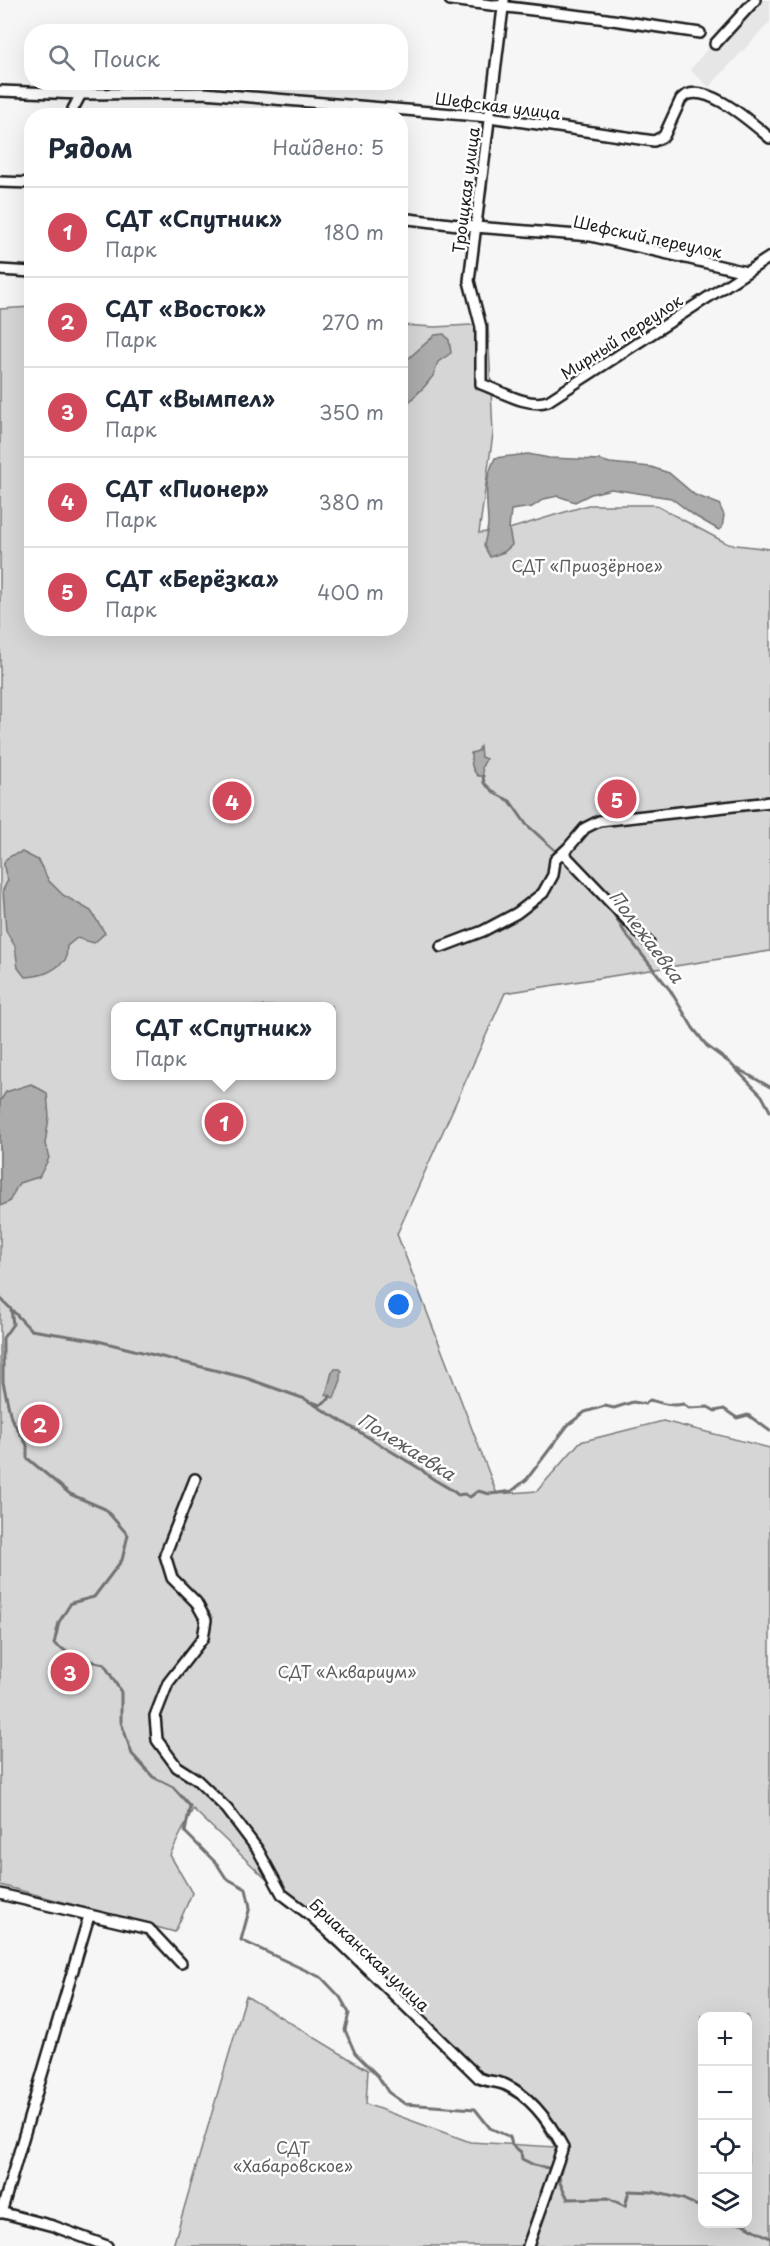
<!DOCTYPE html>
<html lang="ru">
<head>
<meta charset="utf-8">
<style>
	:root { --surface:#fff; --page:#f6f6f7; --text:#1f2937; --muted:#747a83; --line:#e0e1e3; --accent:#d1495b }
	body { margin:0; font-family:"Playpen Sans",sans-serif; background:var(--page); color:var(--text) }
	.controls { position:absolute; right:18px; bottom:18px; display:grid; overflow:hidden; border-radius:12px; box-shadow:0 6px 24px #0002 }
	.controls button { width:54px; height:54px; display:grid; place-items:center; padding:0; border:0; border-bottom:2px solid var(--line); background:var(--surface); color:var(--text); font:30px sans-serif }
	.you { position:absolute; left:399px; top:1305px; width:21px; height:21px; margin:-15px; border:4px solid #fff; border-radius:50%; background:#1a73e8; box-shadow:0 0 0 9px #1a73e833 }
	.badge { display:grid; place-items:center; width:39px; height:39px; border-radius:50%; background:var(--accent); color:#fff; font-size:20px; font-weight:700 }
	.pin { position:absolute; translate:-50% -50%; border:3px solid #fff; box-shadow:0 2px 6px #0006 }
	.popup { position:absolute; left:111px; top:1002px; width:225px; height:78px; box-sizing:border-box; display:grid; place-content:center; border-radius:12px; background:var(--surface); filter:drop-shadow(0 2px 4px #0005); font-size:20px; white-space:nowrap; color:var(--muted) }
	.popup b { font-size:22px; color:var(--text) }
	.popup::after { content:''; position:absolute; left:50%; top:100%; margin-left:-12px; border:12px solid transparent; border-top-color:var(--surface) }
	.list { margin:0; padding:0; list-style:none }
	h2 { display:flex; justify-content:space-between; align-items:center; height:78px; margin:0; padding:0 24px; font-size:26px }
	h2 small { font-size:20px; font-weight:400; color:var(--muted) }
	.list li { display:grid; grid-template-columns:39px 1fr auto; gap:18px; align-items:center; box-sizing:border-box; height:90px; padding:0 24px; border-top:2px solid var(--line) }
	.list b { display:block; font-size:22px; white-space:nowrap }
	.list p { margin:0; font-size:20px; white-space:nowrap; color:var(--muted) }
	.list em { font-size:20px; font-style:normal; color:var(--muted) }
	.icon { flex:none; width:33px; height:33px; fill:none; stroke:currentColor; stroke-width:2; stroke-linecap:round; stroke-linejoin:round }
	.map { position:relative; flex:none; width:770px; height:2246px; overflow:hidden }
	.search { position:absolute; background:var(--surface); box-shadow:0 6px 24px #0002; left:24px; top:24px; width:384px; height:66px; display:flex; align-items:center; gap:15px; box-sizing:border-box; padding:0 21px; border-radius:24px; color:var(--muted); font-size:22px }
	.panel { position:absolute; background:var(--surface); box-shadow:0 6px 24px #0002; left:24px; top:108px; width:384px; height:528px; border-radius:24px }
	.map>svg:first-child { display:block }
</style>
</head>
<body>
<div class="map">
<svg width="770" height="2246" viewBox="0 0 770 2246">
	<rect width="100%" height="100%" fill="#f6f6f6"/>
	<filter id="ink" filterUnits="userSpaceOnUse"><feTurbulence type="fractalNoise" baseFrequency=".0167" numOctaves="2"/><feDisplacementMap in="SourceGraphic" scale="12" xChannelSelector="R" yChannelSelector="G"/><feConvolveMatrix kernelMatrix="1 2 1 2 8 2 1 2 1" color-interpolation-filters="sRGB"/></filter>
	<g filter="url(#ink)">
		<!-- built -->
		<path fill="#e6e6e6" d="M747 0H770V22L709 87 690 70Z"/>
		<!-- green -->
		<path fill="#d6d6d6" stroke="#797979" stroke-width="1.5" fill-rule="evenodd" d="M31 307 32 628H400L401 325 435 327 488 324 493 434 479 533 509 529 588 505H655L728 544 770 549V951L505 993 397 1234 497 1494 537 1491 580 1442 663 1421 770 1448V2246H173L246 1996 368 2070 366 2104 470 2142 555 2147 529 2105 469 2073 193 1809 170 1855 192 1893 175 1932 0 1885V309ZM116 1006H332V1076H116ZM702 2016H748V2224H702Z"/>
		<!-- water -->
		<path fill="#acacac" stroke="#727272" stroke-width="1.5" d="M444 334 449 340 451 353 438 362 433 376 425 386 401 410V365L435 335Z
			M528 454 549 458 600 460 610 463 651 467 669 473 695 495 719 504 724 515 722 528 719 530 695 516 671 498 611 489 591 494 575 502 558 496 544 499 532 507 511 510 509 529 512 545 504 552 490 557 484 546C485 539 488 530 488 523 487 497 483 483 495 458Z
			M480 747 481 757 486 759 482 767 483 776H478C471 769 471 762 471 753L478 751Z
			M22 852 38 860 49 881 63 895 91 911 105 933 94 943 77 938 67 946 66 959C53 972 43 976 25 977L18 968 15 946 6 931 3 890 8 880C0 861 3 857 22 852Z
			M31 1084 47 1093 49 1117 45 1144 49 1158 39 1177 19 1183 9 1202 0 1206V1101L6 1092Z
			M335 1369H340L342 1371 340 1374 341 1380 334 1398 326 1395 332 1372Z"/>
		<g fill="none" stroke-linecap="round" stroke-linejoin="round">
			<!-- stream -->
			<path stroke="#727272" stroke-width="3" d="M483 776 484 783 496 794 510 801 526 824 559 854
				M611 909 625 933 670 990 693 1028 707 1046 730 1063 762 1096 770 1111
				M738 1069 770 1087
				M0 1298 11 1309 13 1324 3 1338V1382L11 1418 27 1445V1458L70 1494 105 1509 128 1535 122 1560 94 1597 71 1603 59 1622 54 1644 80 1659 104 1664 121 1692V1722L132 1754 153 1777 173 1787 190 1806 185 1832 217 1864 226 1878 246 1889 250 1907 241 1940 322 1978 340 1997 349 2013 345 2030 355 2053 378 2076 388 2092 405 2104 475 2109 490 2128 510 2137 512 2145 521 2152 522 2159 534 2165 548 2168
				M11 1309 31 1330 94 1340 246 1378 305 1399 422 1470C433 1482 446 1484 458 1495L464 1494 470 1497 478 1491 490 1494 512 1491 527 1479 568 1425 585 1412 605 1406 614 1408 633 1402 645 1404 650 1400C661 1403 672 1407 683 1404L689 1408 708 1407 715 1411 724 1409 737 1418 748 1415 770 1431
				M312 1402 320 1405 329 1399 330 1396
				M559 2172 560 2183 568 2199 608 2198 625 2206 629 2191 653 2192 683 2199 702 2208
				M743 2224 770 2238"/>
			<!-- minor casing -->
			<g stroke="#1c1c1c" stroke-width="14">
				<path id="minor" d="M450 0 599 18 700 33
					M504 0 469 281 481 327V384C501 391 527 408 548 401L770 257
					M715 44 755 0
					M0 91 81 94 204 93 489 117 654 141 664 136 681 99C702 77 753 124 770 138
					M72 116 73 109 81 94
					M0 182 32 183
					M400 218 475 227 591 236 746 272
					M0 270 32 272
					M563 853 649 943
					M441 947 483 931 517 913 543 893 553 875 555 860 568 848 585 828 599 821 770 802
					M195 1479 165 1555 172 1578 196 1602 206 1620 203 1638 168 1683 155 1716 157 1740 177 1767 196 1779 227 1809 258 1850 282 1894 311 1916 342 1944 479 2078C488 2082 497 2081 506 2085 532 2097 550 2123 563 2147L528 2246
					M0 1894 149 1929 181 1963
					M0 2212 53 2226 107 2246
					M1 2213 89 1916"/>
			</g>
			<!-- minor -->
			<use href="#minor" stroke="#fff" stroke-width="9"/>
		</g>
	</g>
	<g text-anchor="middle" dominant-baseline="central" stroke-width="5" stroke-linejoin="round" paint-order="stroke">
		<!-- street labels -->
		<g font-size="16" fill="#1c1c1c" stroke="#fff">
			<text transform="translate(498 105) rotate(7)">Шефская улица</text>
			<text transform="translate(465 190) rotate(-83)">Троицкая улица</text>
			<text transform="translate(648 236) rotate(12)">Шефский переулок</text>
			<text transform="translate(621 336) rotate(-33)">Мирный переулок</text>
			<text transform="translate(370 1954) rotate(43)">Бриаканская улица</text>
		</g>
		<!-- park labels -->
		<g font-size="16" fill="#5d5d5d" stroke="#fff">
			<text x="587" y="565">СДТ «Приозёрное»</text>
			<text x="347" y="1671">СДТ «Аквариум»</text>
			<text x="293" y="2147">СДТ<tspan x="293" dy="18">«Хабаровское»</tspan></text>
		</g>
		<!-- water labels -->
		<g font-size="18" font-style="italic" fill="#5d5d5d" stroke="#fff">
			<text transform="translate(647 936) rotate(53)">Полежаевка</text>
			<text transform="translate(407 1446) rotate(32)">Полежаевка</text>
		</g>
	</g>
</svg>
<div class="controls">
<button>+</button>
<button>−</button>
<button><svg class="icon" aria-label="locate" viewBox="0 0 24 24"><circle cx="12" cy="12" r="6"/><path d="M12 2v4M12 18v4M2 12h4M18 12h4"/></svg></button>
<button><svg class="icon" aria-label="layers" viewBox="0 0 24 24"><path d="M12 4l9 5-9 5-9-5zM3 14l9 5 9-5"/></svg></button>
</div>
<div class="you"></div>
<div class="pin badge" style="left:224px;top:1122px">1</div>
<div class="popup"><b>СДТ «Спутник»</b>Парк</div>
<div class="pin badge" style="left:40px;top:1424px">2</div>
<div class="pin badge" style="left:70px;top:1672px">3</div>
<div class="pin badge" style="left:232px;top:801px">4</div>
<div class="pin badge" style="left:617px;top:799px">5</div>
<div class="search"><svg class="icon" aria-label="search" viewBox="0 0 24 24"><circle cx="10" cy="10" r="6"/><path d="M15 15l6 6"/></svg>Поиск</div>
<section class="panel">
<h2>Рядом<small>Найдено: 5</small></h2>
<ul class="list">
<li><span class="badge">1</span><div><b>СДТ «Спутник»</b><p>Парк</p></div><em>180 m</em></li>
<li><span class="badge">2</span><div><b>СДТ «Восток»</b><p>Парк</p></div><em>270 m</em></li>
<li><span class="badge">3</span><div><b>СДТ «Вымпел»</b><p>Парк</p></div><em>350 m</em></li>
<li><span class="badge">4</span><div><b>СДТ «Пионер»</b><p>Парк</p></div><em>380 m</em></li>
<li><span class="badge">5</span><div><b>СДТ «Берёзка»</b><p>Парк</p></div><em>400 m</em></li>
</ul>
</section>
</div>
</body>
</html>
